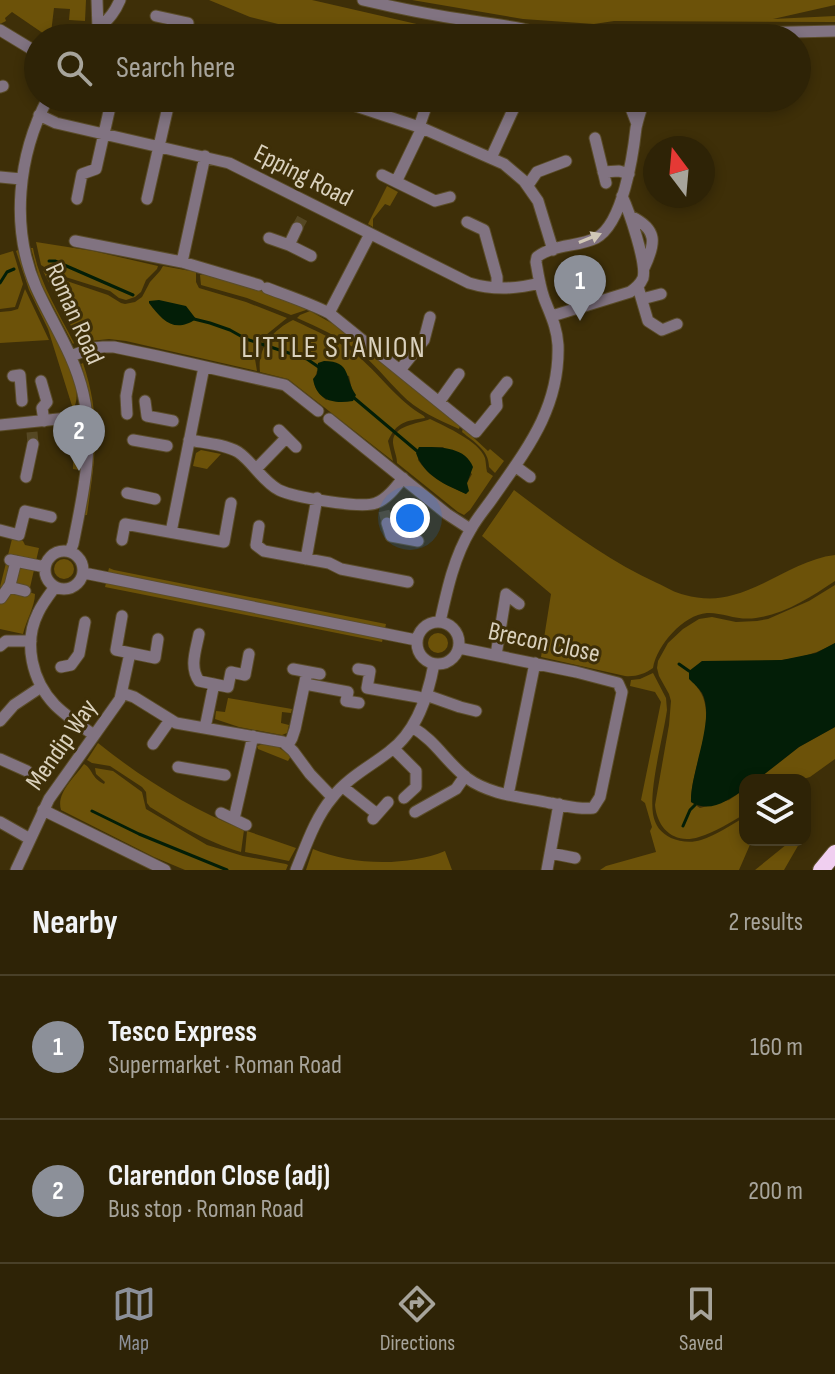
<!DOCTYPE html>
<html lang="en">
<head>
<meta charset="utf-8">
<style>
	:root { --surface:#2e2306; --page:#3a2f14; --text:#f1f3f6; --muted:#a7a49b; --line:#494028; --accent:#8c9099 }
	body { margin:0; font-family:"Sofia Sans Condensed",sans-serif; background:var(--page); color:var(--text) }
	.controls { position:absolute; right:24px; bottom:24px; display:grid; overflow:hidden; border-radius:16px; box-shadow:0 4px 12px #0003 }
	.controls button { width:72px; height:72px; display:grid; place-items:center; padding:0; border:0; border-bottom:2px solid var(--line); background:var(--surface); color:var(--text); font:40px sans-serif }
	.compass { position:absolute; left:643px; top:136px; width:72px; height:72px; border-radius:50%; background:var(--surface); box-shadow:0 4px 12px #0003; rotate:344deg }
	.you { position:absolute; left:410px; top:518px; width:28px; height:28px; margin:-20px; border:6px solid #fff; border-radius:50%; background:#1a73e8; box-shadow:0 0 0 12px #1a73e833 }
	.badge { display:grid; place-items:center; width:52px; height:52px; border-radius:50%; background:var(--accent); color:#fff; font-size:26px; font-weight:700 }
	.pin { position:absolute; translate:-50% -66px; filter:drop-shadow(0 2px 4px #0008) }
	.pin::after { content:''; position:absolute; top:42px; width:28px; height:24px; background:inherit; clip-path:polygon(0 0,100% 0,50% 100%) }
	.list { margin:0; padding:0; list-style:none }
	h2 { display:flex; justify-content:space-between; align-items:center; height:104px; margin:0; padding:0 32px; font-size:34px }
	h2 small { font-size:26px; font-weight:400; color:var(--muted) }
	.list li { display:grid; grid-template-columns:52px 1fr auto; gap:24px; align-items:center; box-sizing:border-box; height:144px; padding:0 32px; border-top:2px solid var(--line) }
	.list b { display:block; font-size:30px; white-space:nowrap }
	.list p { margin:0; font-size:26px; white-space:nowrap; color:var(--muted) }
	.list em { font-size:26px; font-style:normal; color:var(--muted) }
	.icon { flex:none; width:44px; height:44px; fill:none; stroke:currentColor; stroke-width:2; stroke-linecap:round; stroke-linejoin:round }
	.map { position:relative; flex:none; width:835px; height:870px; overflow:hidden }
	.search { position:absolute; background:var(--surface); box-shadow:0 4px 12px #0003; left:24px; right:24px; top:24px; height:88px; display:flex; align-items:center; gap:20px; box-sizing:border-box; padding:0 28px; border-radius:44px; color:var(--muted); font-size:30px }
	.sheet { height:392px; background:var(--surface) }
	nav { display:flex; justify-content:space-around; align-items:center; box-sizing:border-box; height:112px; border-top:2px solid var(--line); background:var(--surface); font-size:22px; color:var(--muted) }
	nav a { display:grid; justify-items:center; gap:4px }
	nav .on { color:var(--accent) }
	.map>svg:first-child { display:block }
</style>
</head>
<body>
<div class="map">
<svg width="835" height="870" viewBox="0 0 835 870">
	<rect width="100%" height="100%" fill="#3e2f08"/>
	<!-- green -->
	<path fill="#6c5209" fill-rule="evenodd" d="M0 0H86L85 21 69 20 70 9 54 8 51 33 68 35 70 24 83 25 76 38H50L12 12 5 18 6 21 0 24Z
		M209 0H312L434 28 498 38H334L250 17Z
		M412 0H835V5L773 19 835 16V22L614 21 594 24 523 19Z
		M387 186 398 192 390 206 385 204 373 219V227L368 224Z
		M36 242 93 251 158 266 157 269 146 280 141 292 135 297 126 300 119 298 110 291 56 274 41 265Z
		M31 248H33C39 282 59 313 74 343L73 344 40 282Z
		M18 250C23 268 28 287 37 304 48 327 89 385 73 409L48 329 29 290 16 251Z
		M13 251 23 284 15 307 0 309V255Z
		M163 266 196 272V282L199 288 246 302 287 318 266 335 255 359 257 371 126 341 109 339 81 342 78 340 43 271 55 277 108 295 121 303 125 304 135 302 142 297 150 282 160 271Z
		M203 273 255 287 307 308 306 310 291 315 247 298 201 285 200 275H202Z
		M25 289 49 340 0 343V312L11 311 18 309Z
		M310 311 342 329 460 426 459 429C439 420 416 410 401 394 386 379 374 363 357 350 339 337 318 327 297 318L300 315Z
		M293 320C316 331 340 341 359 357 382 377 398 401 424 416L425 418C405 421 397 422 388 441L393 461 288 379 260 372C257 348 273 330 293 320ZM317 371 349 376 352 390 326 400C314 387 312 387 317 371Z
		M83 363C102 419 95 458 87 515H85C95 457 99 421 81 364Z
		M430 419C446 427 479 441 485 458 486 463 486 467 487 472L493 476 470 510 464 515 458 512 397 463C397 456 394 451 393 443 392 425 418 424 430 419ZM419 447H443L472 474 467 483 466 494C444 483 433 481 418 460Z
		M74 427C86 437 81 456 80 470L73 469Z
		M463 428 488 451 490 449 504 461 495 473 489 467C489 450 474 442 462 432Z
		M201 450 221 454 207 469 193 466 196 453Z
		M514 490C559 524 605 559 657 583 666 587 675 593 685 595 700 599 717 600 733 595 768 586 799 559 835 555V581C811 597 785 614 756 618 737 621 722 612 707 613 683 615 657 645 653 668 645 674 635 677 625 676L541 657 551 594 482 536Z
		M17 538 23 541 25 545 39 548 36 561 11 564 6 585 0 587 12 539Z
		M54 569a10 10 0 1 1 20 0a10 10 0 1 1-20 0Z
		M20 567 34 570 29 592 35 594C35 606 26 621 23 634L0 629V599L14 584Z
		M109 568 114 570 386 624 385 629 108 572Z
		M106 583 383 638 382 642 105 587Z
		M835 585V643C796 667 746 661 702 661L697 687C721 716 690 768 691 802L700 808 729 800 745 789V814C731 822 715 832 699 837 674 845 657 828 655 805L669 725 671 701 669 694 659 676 657 668 658 661 668 643 683 629 699 619 712 617 736 622 757 621 768 619 809 601Z
		M428 643a10 10 0 1 1 20 0a10 10 0 1 1-20 0Z
		M653 673 666 698 667 710C663 738 649 788 653 814 655 826 661 833 671 838 680 842 692 843 701 840 716 835 731 825 745 817V840H752L739 870H600L606 866 656 852 650 831 652 827 645 803 641 800 661 702 655 692 630 686 631 680 640 679Z
		M228 698 292 709 291 713 282 712 281 723 289 725 287 733 282 735 239 727 215 719 216 711 225 712Z
		M835 727V759L810 777 800 780H757L799 747Z
		M98 743C143 779 191 809 244 830L241 852C205 841 181 826 150 807L147 803 146 792 142 787 110 766 92 763 87 760Z
		M263 744 278 747 291 756 288 761 258 749 257 746Z
		M84 764C93 769 91 778 104 784L105 782 96 774 95 768 113 771 142 792 146 809 207 845 243 856 286 864 288 865 286 870H185L154 857 61 810C56 793 74 778 84 764Z
		M247 831 296 848 289 861 245 852Z
		M792 840H795L799 844 784 870H755Z
		M313 849C351 865 406 867 445 851L452 870H306Z"/>
	<!-- water -->
	<path fill="#031e07" d="M159 300 186 306 196 319C174 334 162 320 149 303V301Z
		M324 361C352 361 344 378 356 395L353 401C333 404 317 401 313 379L317 374 318 363Z
		M419 447C438 447 465 446 473 467L467 483 469 491 466 494C446 485 424 476 416 453Z
		M835 643V727L799 747 757 780H745V789C728 800 710 814 691 802 690 772 716 719 702 693 699 688 693 683 689 679V671L702 661 782 660 816 653Z"/>
	<g fill="none" stroke-linecap="round" stroke-linejoin="round">
		<!-- stream -->
		<path stroke="#031e07" stroke-width="3" d="M49 261H55L133 295
			M0 283 7 272 14 269
			M194 319 210 323 230 330 246 339 307 359 320 368
			M353 397 417 451
			M679 664 689 671
			M92 811 139 834 227 870
			M683 826 690 810 695 805"/>
		<!-- minor-tunnel -->
		<path stroke="#554723" stroke-width="11" stroke-dasharray="11 5.5" stroke-linecap="butt" d="M297 228 303 217
			M32 432 33 444
			M384 511 387 523"/>
		<!-- minor casing -->
		<g stroke="#5a4c29" stroke-width="13">
			<path id="minor" d="M97 0 98 29
				M363 0C397 8 431 15 466 20 494 25 525 26 551 38
				M156 16 188 23 187 29
				M0 30 38 53
				M92 38C102 22 111 21 120 0
				M621 38C644 29 679 29 704 34L835 31
				M0 87 3 86
				M48 98C18 155 10 227 36 287 52 323 74 354 83 393 95 443 83 495 73 544L70 551
				M332 98 422 128 504 164 524 181 538 201 553 250
				M627 98 637 124
				M39 115 56 123 229 163 469 283C492 290 517 289 540 283
				M419 127 429 98
				M595 138 606 183
				M491 158 518 99
				M603 172 619 171 629 174
				M382 175 435 201 450 197
				M0 177 21 179
				M396 182 422 128
				M528 185 537 172 566 161
				M77 199 82 174 96 169 112 98
				M147 199 170 98
				M630 216C658 229 656 243 644 268
				M467 222 484 230 497 277V287
				M269 238 289 245 311 256
				M75 241 182 262 259 285
				M289 245 297 228
				M182 262 205 156
				M638 287 648 321 662 330 677 324
				M267 288C288 296 309 303 329 313L476 432 497 406 496 396 507 382
				M642 299 661 294
				M329 313 370 234
				M552 316 630 292C636 288 640 285 643 278 647 263 629 211 622 196
				M71 356 92 348 103 347H114L157 356 285 385 318 411
				M400 370 424 340 430 317
				M13 376 20 375 22 401
				M41 381 47 402 42 408 44 421
				M145 401 147 416 173 421
				M439 402 459 374
				M127 414 126 396 130 374
				M329 419 447 514 470 529
				M0 425 87 416
				M279 430 296 447
				M133 440 167 446
				M189 440C205 443 224 444 238 452 253 462 262 481 279 490 293 497 362 509 376 503 387 499 396 487 403 478
				M515 466 530 477
				M256 469 286 438
				M26 477 33 444
				M127 493 155 499
				M387 523 391 536 418 541
				M259 526 256 545 264 551 329 563 341 569 408 582
				M0 530 19 535 25 511 51 517
				M171 532 204 367
				M122 540 125 524 224 542 231 503
				M45 570a19 19 0 1 1 38 0a19 19 0 1 1-38 0Z
				M306 559 317 498
				M10 560 45 567
				M84 573 416 640
				M9 587 25 591
				M55 587C49 595 42 604 38 613 23 643 32 681 55 705 66 716 81 726 94 735
				M1 598 10 585 16 561
				M122 616 116 650 155 658 158 639
				M417 643a21 21 0 1 1 42 0a21 21 0 1 1-42 0Z
				M440 622C447 590 454 557 471 529 477 518 485 509 492 499 527 449 560 408 558 345 557 327 550 314 544 298 540 287 538 274 536 262L537 257C553 244 578 247 596 238 623 224 633 155 636 128 638 118 642 108 644 98
				M199 634C196 650 189 667 199 681L228 687 231 672 245 675 249 654
				M0 646 6 641H31
				M496 655 506 594 519 604
				M61 667 71 665 79 654 85 622
				M293 669 320 674
				M358 669 370 671 367 688 418 697 424 700
				M305 684 348 692 346 701 359 703
				M122 693 134 697 176 723 283 742 293 751 310 774 332 797
				M426 695 460 707 476 711
				M0 721 14 705 41 687
				M412 727C436 741 446 762 467 778 490 795 522 797 550 803 564 805 579 810 593 808L600 797 622 692 618 683 576 672 459 648
				M205 728 214 684
				M153 744 170 720
				M288 745 292 738 295 729 307 672
				M394 749 416 771V787L404 798
				M0 759 27 771
				M178 767 225 775
				M343 787 377 814
				M508 795 535 663
				M43 810 165 870
				M415 812 456 789 465 776
				M221 813 246 825
				M234 819 253 736
				M373 819 388 802
				M0 822 30 839
				M550 853 575 858
				M16 870 49 799 120 699 130 653
				M296 870C306 846 315 818 332 798 347 778 371 766 390 751 417 731 428 696 434 664
				M547 870 559 804"/>
		</g>
		<!-- highway casing -->
		<g stroke="#5a4c29" stroke-width="18">
			<path id="highway" d="M821 870 835 853"/>
		</g>
		<!-- minor -->
		<use href="#minor" stroke="#817381" stroke-width="11"/>
		<!-- highway -->
		<use href="#highway" stroke="#f0cff0" stroke-width="16"/>
	</g>
	<!-- one-way arrows -->
	<defs><path id="oneway-solid" d="M-6-.8H1V-3.2L6.5 0L1 3.2V.8H-6Z" transform="scale(2)"/></defs>
	<use fill="#d1c8b7" href="#oneway-solid" transform="translate(590 238) rotate(-22)"/>
	<g text-anchor="middle" dominant-baseline="central" stroke-width="6" stroke-linejoin="round" paint-order="stroke">
		<!-- street labels -->
		<g font-size="26" fill="#dad1bd" stroke="#3e2f08">
			<text transform="translate(303 176) rotate(27)">Epping Road</text>
			<text transform="translate(74 314) rotate(66)">Roman Road</text>
			<text transform="translate(544 643) rotate(12)">Brecon Close</text>
			<text transform="translate(62 745) rotate(-55)">Mendip Way</text>
		</g>
		<!-- quarter labels -->
		<g font-size="30" letter-spacing="2" fill="#dad1bd" stroke="#3e2f08">
			<text x="334" y="348">LITTLE STANION</text>
		</g>
	</g>
</svg>
<div class="controls">
<button><svg class="icon" aria-label="layers" viewBox="0 0 24 24"><path d="M12 4l9 5-9 5-9-5zM3 14l9 5 9-5"/></svg></button>
</div>
<svg class="compass" viewBox="-18 -18 36 36"><path d="M0-13l5 13h-10z" fill="#e53935"/><path d="M0 13l5-13h-10z" fill="#a7a49b"/></svg>
<div class="you"></div>
<div class="pin badge" style="left:580px;top:321px">1</div>
<div class="pin badge" style="left:79px;top:471px">2</div>
<div class="search"><svg class="icon" aria-label="search" viewBox="0 0 24 24"><circle cx="10" cy="10" r="6"/><path d="M15 15l6 6"/></svg>Search here</div>
</div>
<section class="sheet">
<h2>Nearby<small>2 results</small></h2>
<ul class="list">
<li><span class="badge">1</span><div><b>Tesco Express</b><p>Supermarket · Roman Road</p></div><em>160 m</em></li>
<li><span class="badge">2</span><div><b>Clarendon Close (adj)</b><p>Bus stop · Roman Road</p></div><em>200 m</em></li>
</ul>
</section>
<nav>
<a class="on"><svg class="icon" aria-label="map" viewBox="0 0 24 24"><path d="M3 6l6-2 6 2 6-2v14l-6 2-6-2-6 2zM9 4v14M15 6v14"/></svg>Map</a>
<a><svg class="icon" aria-label="directions" viewBox="0 0 24 24"><path d="M12 3l9 9-9 9-9-9zM9 14v-3h6M13 9l2 2-2 2"/></svg>Directions</a>
<a><svg class="icon" aria-label="saved" viewBox="0 0 24 24"><path d="M7 4h10v16l-5-4-5 4z"/></svg>Saved</a>
</nav>
</body>
</html>
